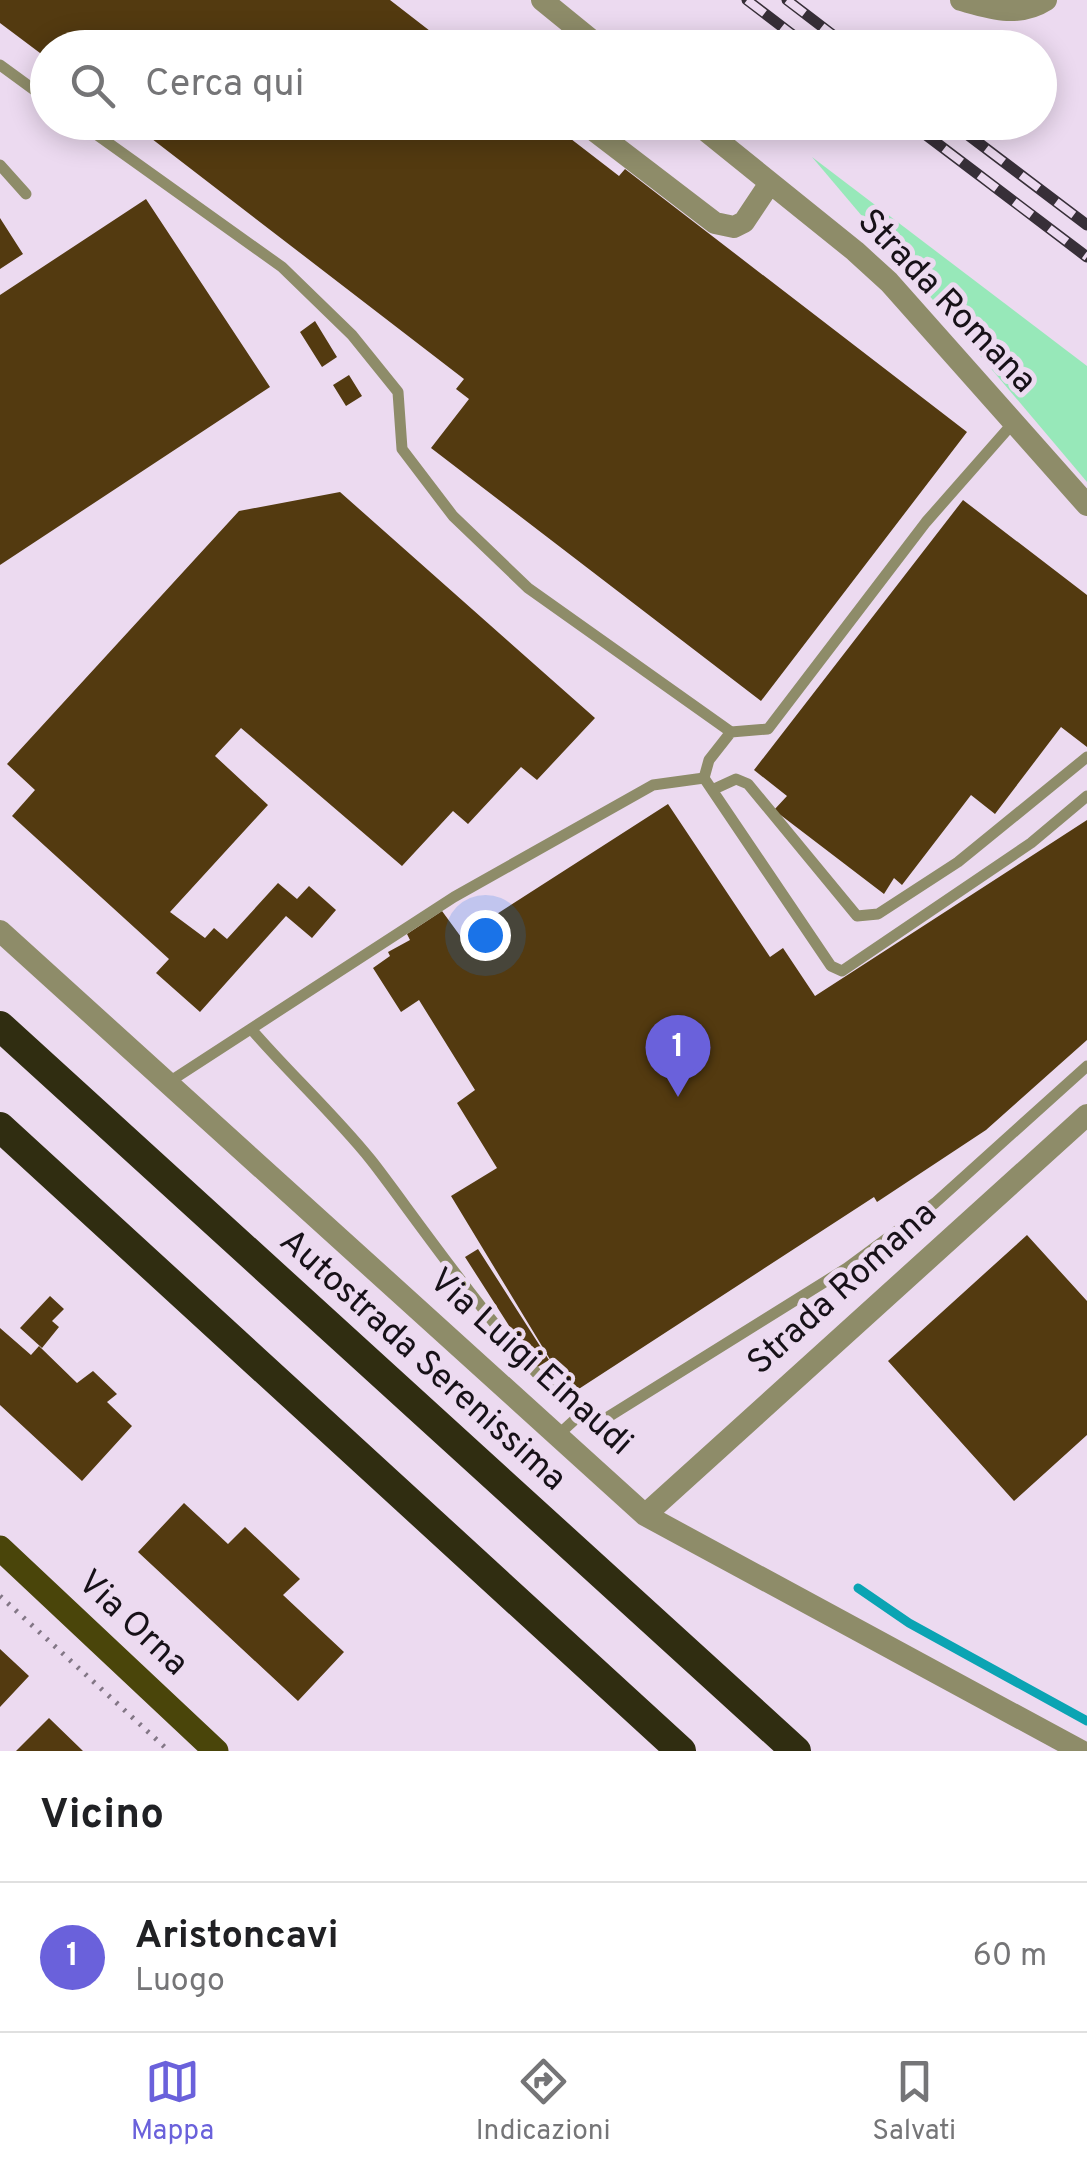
<!DOCTYPE html>
<html lang="it">
<head>
<meta charset="utf-8">
<style>
	:root { --surface:#fff; --page:#f2f2f2; --text:#202124; --muted:#757577; --line:#e0e0e0; --accent:#6a61db }
	body { margin:0; font-family:Overpass,sans-serif; background:var(--page); color:var(--text) }
	.you { position:absolute; left:485px; top:935px; width:35px; height:35px; margin:-25px; border:8px solid #fff; border-radius:50%; background:#1a73e8; box-shadow:0 0 0 15px #1a73e833 }
	.badge { display:grid; place-items:center; width:65px; height:65px; border-radius:50%; background:var(--accent); color:#fff; font-size:32px; font-weight:700 }
	.pin { position:absolute; translate:-50% -82px; filter:drop-shadow(0 2px 5px #0008) }
	.pin::after { content:''; position:absolute; top:52px; width:35px; height:30px; background:inherit; clip-path:polygon(0 0,100% 0,50% 100%) }
	.list { margin:0; padding:0; list-style:none }
	h2 { display:flex; justify-content:space-between; align-items:center; height:130px; margin:0; padding:0 40px; font-size:42px }
	h2 small { font-size:32px; font-weight:400; color:var(--muted) }
	.list li { display:grid; grid-template-columns:65px 1fr auto; gap:30px; align-items:center; box-sizing:border-box; height:150px; padding:0 40px; border-top:2px solid var(--line) }
	.list b { display:block; font-size:38px; white-space:nowrap }
	.list p { margin:0; font-size:32px; white-space:nowrap; color:var(--muted) }
	.list em { font-size:32px; font-style:normal; color:var(--muted) }
	.icon { flex:none; width:55px; height:55px; fill:none; stroke:currentColor; stroke-width:2; stroke-linecap:round; stroke-linejoin:round }
	.map { position:relative; flex:none; width:1087px; height:1751px; overflow:hidden }
	.search { position:absolute; background:var(--surface); box-shadow:0 5px 25px #0003; left:30px; right:30px; top:30px; height:110px; display:flex; align-items:center; gap:25px; box-sizing:border-box; padding:0 35px; border-radius:55px; color:var(--muted); font-size:38px }
	.sheet { height:280px; background:var(--surface) }
	nav { display:flex; justify-content:space-around; align-items:center; box-sizing:border-box; height:140px; border-top:2px solid var(--line); background:var(--surface); font-size:28px; color:var(--muted) }
	nav a { display:grid; justify-items:center; gap:5px }
	nav .on { color:var(--accent) }
	.map>svg:first-child { display:block }
</style>
</head>
<body>
<div class="map">
<svg width="1087" height="1751" viewBox="0 0 1087 1751">
	<rect width="100%" height="100%" fill="#ecdaf0"/>
	<!-- green -->
	<path fill="#97e8b9" d="M812 157 1087 366V482Z"/>
	<g fill="none" stroke-linecap="round" stroke-linejoin="round">
		<!-- stream -->
		<path stroke="#0ba4b3" stroke-width="9" d="M858 1588 909 1623 1087 1721"/>
	</g>
	<!-- building -->
	<path fill="#533a10" d="M0 0H390L452 48H48V59L0 23Z
		M130 122H549L619 176 625 169 967 432 761 701 431 448 469 399 456 389 464 379Z
		M146 199 270 387 0 565V295Z
		M0 218 23 254 0 269Z
		M315 321 337 357 322 367 300 332Z
		M349 375 362 396 346 406 333 385Z
		M340 492 595 718 537 780 521 767 468 824 453 811 402 866 241 728 215 756 268 805 170 912 205 938 214 928 227 939 278 883 297 899 309 886 336 910 312 938 286 916 200 1012 156 973 169 959 12 816 35 790 7 764 239 511Z
		M963 500 1087 595V747L1061 727 995 814 971 795 902 885 894 878 884 894 774 810 787 796 754 770Z
		M668 804 770 957 783 948 815 996 1087 820V1040L986 1130 877 1202 874 1197 571 1394 451 1196 497 1168 457 1103 475 1090 419 1000 401 1012 373 968 390 956 388 952 410 940 407 934 442 911 461 937Z
		M1027 1235 1087 1301V1435L1014 1501 888 1361Z
		M478 1249 549 1360 536 1368 465 1257Z
		M50 1296 64 1309 52 1321 59 1327 42 1348 20 1328Z
		M0 1328 31 1355 39 1346 77 1383 93 1371 117 1394 107 1402 132 1426 82 1481 0 1405Z
		M184 1503 228 1544 245 1527 300 1579 283 1595 344 1652 298 1701 138 1552Z
		M0 1649 29 1676 0 1707Z
		M49 1718 83 1751H16Z"/>
	<g fill="none" stroke-linecap="round" stroke-linejoin="round">
		<!-- path -->
		<path stroke="#827685" stroke-width="5" stroke-dasharray="2.5 8" stroke-linecap="butt" d="M0 1596 169 1751"/>
		<!-- service -->
		<path stroke="#8e8c69" stroke-width="11" d="M0 65 48 100
			M79 122 282 267 352 335 398 392 402 449 453 516 528 588 731 732 768 729 926 522 1014 422
			M0 165 26 194
			M704 778 709 760 731 732
			M712 790 736 779 748 784 857 916 878 914 958 862 1087 757
			M252 1030C290 1074 334 1114 371 1160 405 1202 556 1424 600 1422L847 1268 935 1203 1087 1066
			M169 1082 454 897 653 785 704 778 831 966 842 971 1031 843 1087 796
			M557 1436 581 1414"/>
		<!-- minor -->
		<path stroke="#8e8c69" stroke-width="22" d="M542 0 601 48
			M961 0C990 8 1018 18 1046 0
			M583 122 715 223 734 227 744 222 770 183
			M695 122 855 251 889 282 1087 505
			M0 931 645 1515 1081 1751
			M645 1515 1087 1115"/>
		<!-- primary -->
		<path stroke="#4a450a" stroke-width="25" d="M0 1548 216 1751"/>
		<!-- motorway -->
		<path stroke="#302d11" stroke-width="30" d="M0 1026 796 1751
			M0 1127 681 1751"/>
		<!-- rail casing -->
		<g stroke="#372f38" stroke-width="11">
			<path id="rail" d="M747 0 810 48
				M787 0 850 48
				M909 122 1087 257
				M951 122 1087 225"/>
		</g>
		<!-- rail -->
		<use href="#rail" stroke="#ecdaf0" stroke-width="8" stroke-dasharray="22" stroke-linecap="butt"/>
	</g>
	<g text-anchor="middle" dominant-baseline="central" stroke-width="10" stroke-linejoin="round" paint-order="stroke">
		<!-- street labels -->
		<g font-size="35" fill="#171118" stroke="#ecdaf0">
			<text transform="translate(946 302) rotate(46)">Strada Romana</text>
			<text transform="translate(843 1289) rotate(-42)">Strada Romana</text>
			<text transform="translate(422 1361) rotate(42)">Autostrada Serenissima</text>
			<text transform="translate(530 1363) rotate(42)">Via Luigi Einaudi</text>
			<text transform="translate(132 1624) rotate(43)">Via Orna</text>
		</g>
	</g>
</svg>
<div class="you"></div>
<div class="pin badge" style="left:678px;top:1097px">1</div>
<div class="search"><svg class="icon" aria-label="search" viewBox="0 0 24 24"><circle cx="10" cy="10" r="6"/><path d="M15 15l6 6"/></svg>Cerca qui</div>
</div>
<section class="sheet">
<h2>Vicino<small></small></h2>
<ul class="list">
<li><span class="badge">1</span><div><b>Aristoncavi</b><p>Luogo</p></div><em>60 m</em></li>
</ul>
</section>
<nav>
<a class="on"><svg class="icon" aria-label="map" viewBox="0 0 24 24"><path d="M3 6l6-2 6 2 6-2v14l-6 2-6-2-6 2zM9 4v14M15 6v14"/></svg>Mappa</a>
<a><svg class="icon" aria-label="directions" viewBox="0 0 24 24"><path d="M12 3l9 9-9 9-9-9zM9 14v-3h6M13 9l2 2-2 2"/></svg>Indicazioni</a>
<a><svg class="icon" aria-label="saved" viewBox="0 0 24 24"><path d="M7 4h10v16l-5-4-5 4z"/></svg>Salvati</a>
</nav>
</body>
</html>
